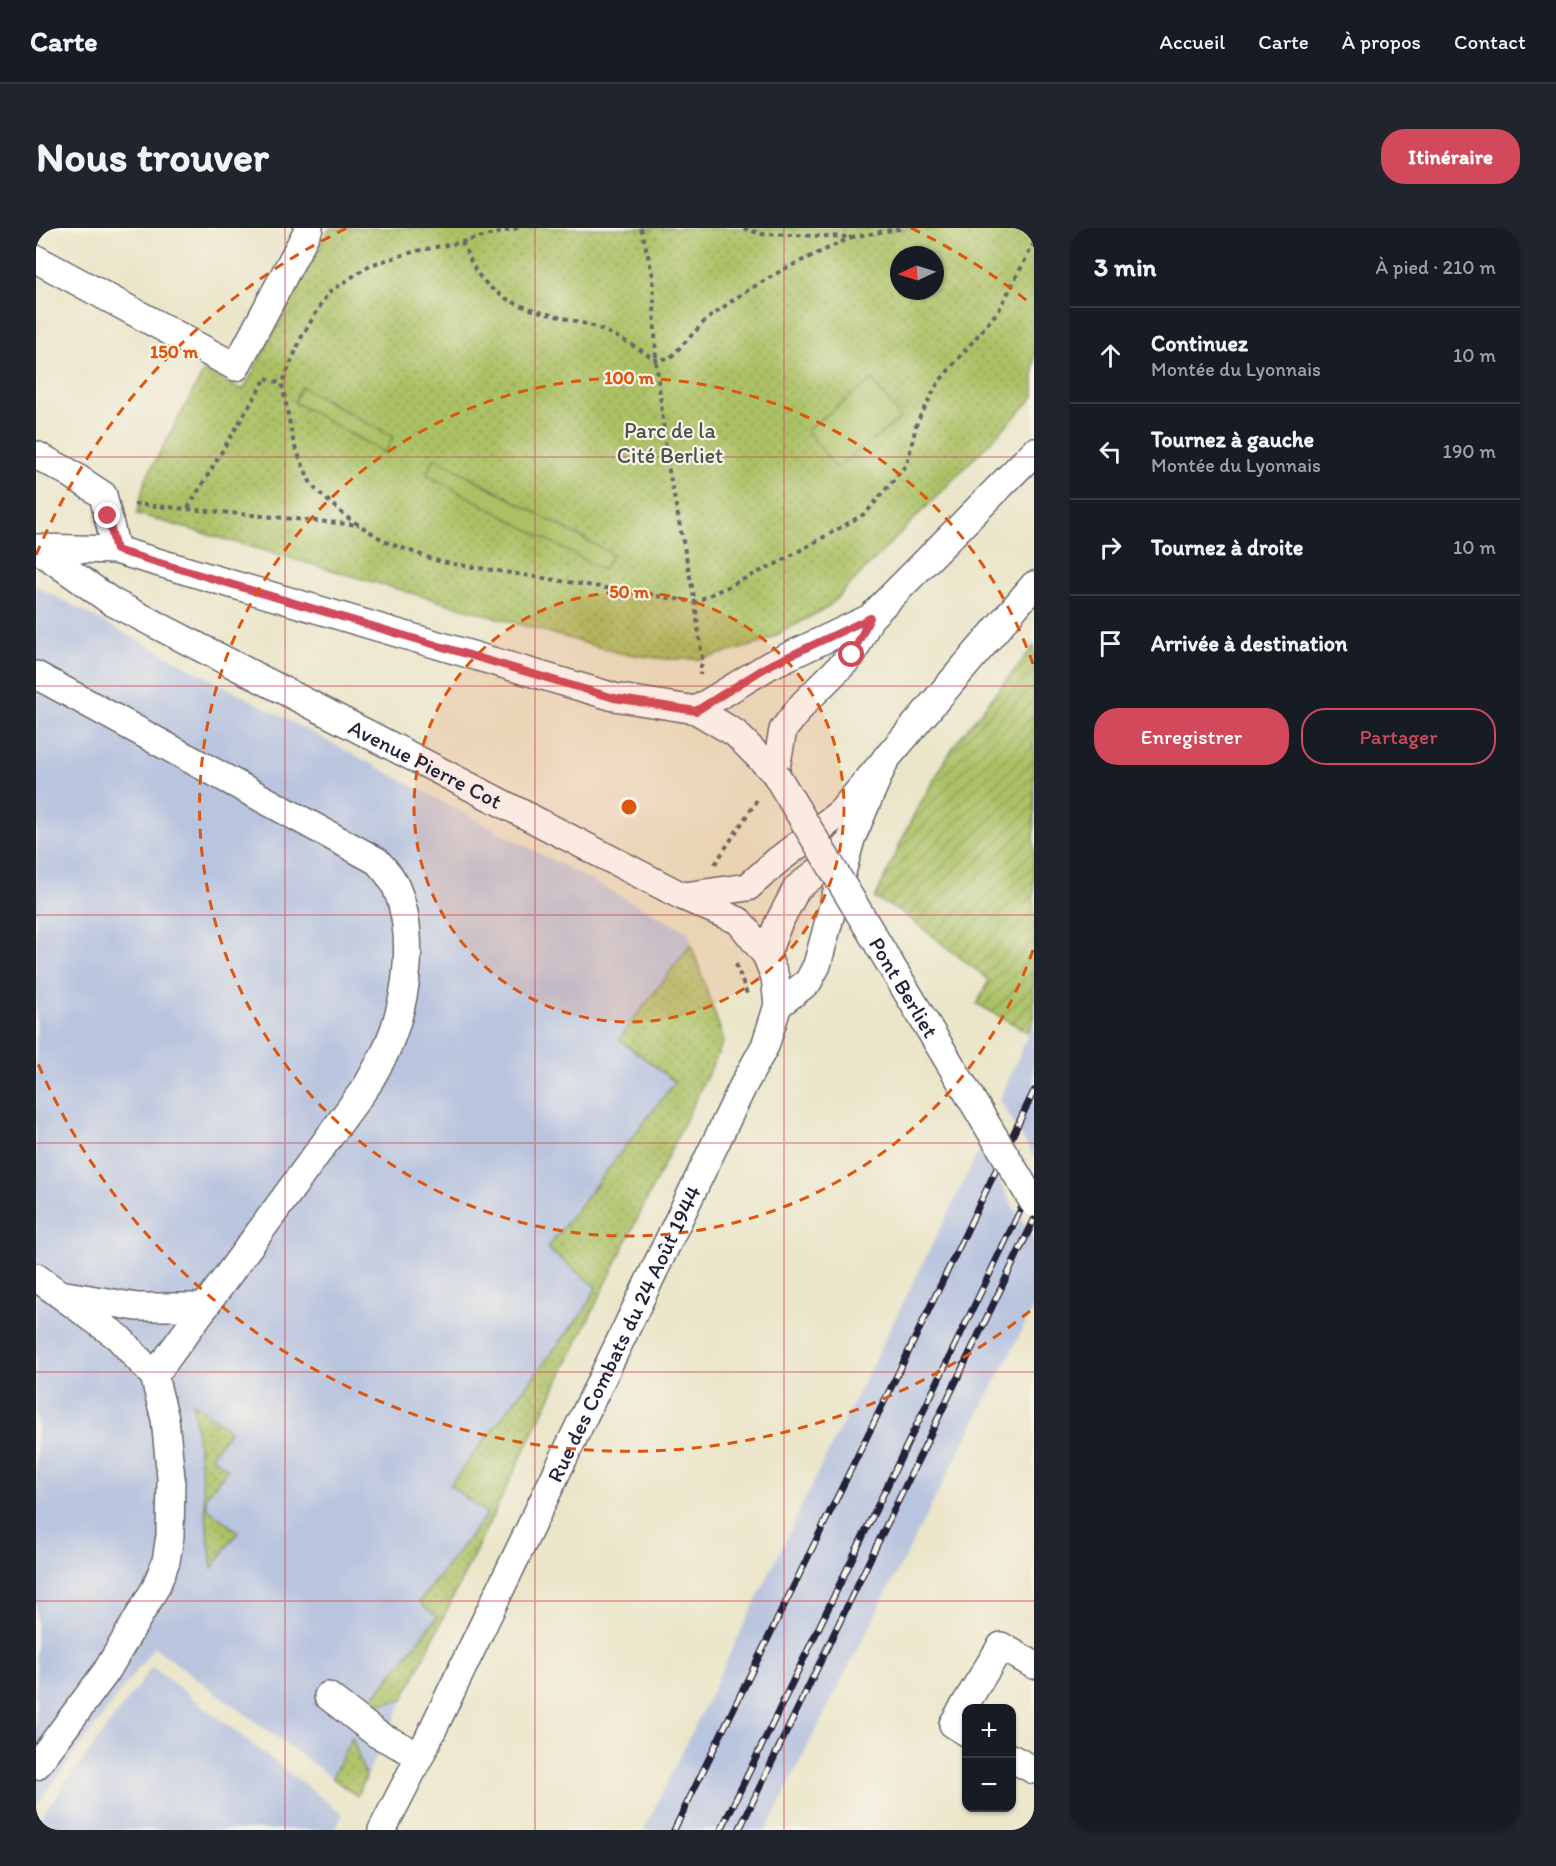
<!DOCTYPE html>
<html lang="fr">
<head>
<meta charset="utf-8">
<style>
	:root { --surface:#171b24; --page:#20242c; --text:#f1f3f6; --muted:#9ea1a6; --line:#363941; --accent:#d1495b }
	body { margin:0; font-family:Itim,sans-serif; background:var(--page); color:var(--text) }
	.controls { position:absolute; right:18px; bottom:18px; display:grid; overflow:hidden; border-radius:12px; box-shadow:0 2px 4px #0004 }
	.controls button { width:54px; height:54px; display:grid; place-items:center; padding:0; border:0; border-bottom:2px solid var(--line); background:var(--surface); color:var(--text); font:30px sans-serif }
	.compass { position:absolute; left:854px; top:18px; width:54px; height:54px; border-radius:50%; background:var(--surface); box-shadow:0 2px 4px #0004; rotate:266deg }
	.stop { position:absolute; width:18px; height:18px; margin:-14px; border:4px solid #d1495b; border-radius:50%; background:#fff }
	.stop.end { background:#d1495b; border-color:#fff; box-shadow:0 2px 6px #0008 }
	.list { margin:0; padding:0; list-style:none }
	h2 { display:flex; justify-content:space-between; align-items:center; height:78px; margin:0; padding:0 24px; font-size:26px }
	h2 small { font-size:20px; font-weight:400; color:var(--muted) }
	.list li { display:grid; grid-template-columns:39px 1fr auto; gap:18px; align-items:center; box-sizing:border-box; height:96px; padding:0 24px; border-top:2px solid var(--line) }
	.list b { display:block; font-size:22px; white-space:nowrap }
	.list p { margin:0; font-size:20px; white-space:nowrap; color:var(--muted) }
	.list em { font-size:20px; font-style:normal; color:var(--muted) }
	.actions { display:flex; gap:12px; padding:18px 24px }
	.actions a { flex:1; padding:14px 0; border:2px solid var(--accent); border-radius:24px; text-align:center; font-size:21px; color:var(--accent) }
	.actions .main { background:var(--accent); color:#fff }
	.icon { flex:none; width:33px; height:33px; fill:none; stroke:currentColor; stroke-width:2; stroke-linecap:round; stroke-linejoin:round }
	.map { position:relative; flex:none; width:998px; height:1602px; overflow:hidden; border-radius:24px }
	header { display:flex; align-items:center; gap:36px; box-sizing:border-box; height:84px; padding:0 30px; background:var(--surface); border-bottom:2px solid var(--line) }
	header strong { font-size:28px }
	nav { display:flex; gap:33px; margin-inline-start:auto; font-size:21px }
	.intro { display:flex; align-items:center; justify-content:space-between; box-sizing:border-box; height:144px; padding:0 36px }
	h1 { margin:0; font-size:42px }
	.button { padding:15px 27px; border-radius:24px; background:var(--accent); color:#fff; font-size:21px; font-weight:700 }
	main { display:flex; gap:36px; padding:0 36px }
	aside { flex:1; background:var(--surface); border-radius:24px; box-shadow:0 2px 4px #0004 }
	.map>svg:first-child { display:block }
</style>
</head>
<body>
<header>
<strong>Carte</strong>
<nav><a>Accueil</a><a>Carte</a><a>À propos</a><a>Contact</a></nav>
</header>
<div class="intro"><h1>Nous trouver</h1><a class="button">Itinéraire</a></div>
<main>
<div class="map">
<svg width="998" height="1602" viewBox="0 0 998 1602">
	<defs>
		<pattern id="grass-dots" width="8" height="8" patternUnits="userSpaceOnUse" patternTransform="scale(1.5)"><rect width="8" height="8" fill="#acc165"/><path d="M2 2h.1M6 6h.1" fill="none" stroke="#8c9c54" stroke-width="1.8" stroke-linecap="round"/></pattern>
		<pattern id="garden-furrows" width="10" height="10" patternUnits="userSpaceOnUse" patternTransform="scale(1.5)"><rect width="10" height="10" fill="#acc165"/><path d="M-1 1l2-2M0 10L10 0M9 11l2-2" fill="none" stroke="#8c9c54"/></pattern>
	</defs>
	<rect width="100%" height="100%" fill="#f7f3e8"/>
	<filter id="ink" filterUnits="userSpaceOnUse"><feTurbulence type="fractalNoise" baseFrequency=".0167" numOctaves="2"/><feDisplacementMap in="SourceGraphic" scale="12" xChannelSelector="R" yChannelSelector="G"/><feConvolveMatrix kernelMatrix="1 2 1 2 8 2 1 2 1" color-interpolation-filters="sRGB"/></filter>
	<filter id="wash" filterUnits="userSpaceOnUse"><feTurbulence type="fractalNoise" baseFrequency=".008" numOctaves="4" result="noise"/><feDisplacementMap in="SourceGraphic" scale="24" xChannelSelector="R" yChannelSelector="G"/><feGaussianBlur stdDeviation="1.35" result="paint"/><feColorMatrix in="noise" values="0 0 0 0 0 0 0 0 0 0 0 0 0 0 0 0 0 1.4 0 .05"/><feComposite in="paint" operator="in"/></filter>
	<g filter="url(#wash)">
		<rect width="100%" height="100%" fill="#ebe5c9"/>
		<!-- industrial -->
		<path fill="#b9c4de" d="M0 358 652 704 688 813 321 1568 118 1419 0 1578Z
			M998 792V929L964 872Z
			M944 921 998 1014V1079L769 1523 731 1602H608L784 1241Z
			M116 1439 307 1586 299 1602H0V1595Z"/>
		<!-- grass -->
		<path fill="url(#grass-dots)" stroke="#677250" stroke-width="1.5" fill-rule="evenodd" d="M294 0H998V169L792 379 726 415 666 431H629L583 425 101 286 109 252 168 143 207 162ZM863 27H899V63H863Z
			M655 716 688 813 367 1472 331 1478 401 1389 383 1374 451 1286 414 1257 548 1083 560 1059 511 1020 639 854 583 811Z
			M157 1174 194 1202 175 1228 192 1241 170 1268 171 1280 202 1304 176 1340Z
			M316 1509 330 1550 321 1568 296 1550Z"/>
		<!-- garden -->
		<path fill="url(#garden-furrows)" stroke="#677250" stroke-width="1.5" d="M998 418V792L992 804 941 776 953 752 864 683 839 671 878 586 919 516Z"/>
		<!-- pitch -->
		<path fill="#acc165" stroke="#677250" stroke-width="1.5" d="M836 152 865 190 800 240 771 202Z
			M265 159 357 209 349 225 258 174Z
			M399 230 576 326 567 342 390 246Z"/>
	</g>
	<g filter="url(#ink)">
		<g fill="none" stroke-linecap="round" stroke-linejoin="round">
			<!-- minor casing -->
			<g stroke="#68666d" stroke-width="30">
				<g id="minor">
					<path d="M0 31 200 139 273 0"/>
					<path d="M0 227 32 244 67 267 80 322"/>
					<path id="s1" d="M0 320 76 374 646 668 703 693 730 727 739 749 742 777"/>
					<path d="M1 320 80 322 578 469 660 482 699 505 739 545"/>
					<path d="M0 447 341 633C347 640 354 647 358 655 381 703 372 772 351 820 346 832 338 844 332 856L118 1148 129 1191 135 1250 134 1308 130 1333 120 1359 70 1444 0 1538"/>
					<path d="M660 482 734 437 834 390"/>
					<path d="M739 545 747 502 768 475 816 427 834 390 998 224"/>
					<path d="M648 668 712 659 741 633 804 585 998 357"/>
					<path d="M730 727 742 696 761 660 798 631 809 619"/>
					<path d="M0 1049 82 1109 118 1148"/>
					<path d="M30 1067 101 1079H169"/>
					<path d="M292 1468 341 1506 384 1528"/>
					<path d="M930 1504 917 1496 965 1418 998 1437"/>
					<path d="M975 1530 998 1542"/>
					<path id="s2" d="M346 1602 384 1528 708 856 729 818 742 777 772 754 781 737 815 611 850 530"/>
				</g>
			</g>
			<!-- path -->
			<path stroke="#68666d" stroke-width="4" stroke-dasharray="4.5 4.5" stroke-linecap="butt" d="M482 0 426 14 380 23 334 37 292 65 266 108 246 156 258 217 276 258 309 288 350 314 405 334 659 374 742 335 830 285 871 236 881 194 902 155 963 82 998 15
				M605 0 617 48 620 132 632 238 659 374 666 431 664 447
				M708 0 725 6 816 9 868 0
				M426 14C432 26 437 41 446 51 476 85 520 85 559 99 580 107 602 120 620 132L634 130 670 92 704 67 748 41 816 9
				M230 150 246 156
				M98 276 323 297
				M152 280 230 150
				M679 636 723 569
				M700 736 711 766"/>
			<!-- minor -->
			<use href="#minor" stroke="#fff" stroke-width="27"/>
			<!-- rail casing -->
			<g stroke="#22223b" stroke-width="7">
				<path id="rail" d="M638 1602 869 1131 998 863
					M685 1602 998 954
					M703 1602 998 992"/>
			</g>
			<!-- rail -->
			<use href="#rail" stroke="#f7f3e8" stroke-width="4.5" stroke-dasharray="14" stroke-linecap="butt"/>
			<!-- minor-bridge casing -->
			<g stroke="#68666d" stroke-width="30" stroke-linecap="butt">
				<g id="minor-bridge">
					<path id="s3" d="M739 545 998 975"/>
				</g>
			</g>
			<!-- minor-bridge -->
			<use href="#minor-bridge" stroke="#fff" stroke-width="27"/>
		</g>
	</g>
	<g fill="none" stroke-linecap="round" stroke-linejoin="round" filter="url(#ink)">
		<!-- route -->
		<path stroke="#d1495b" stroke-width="8" d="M72 288 80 322 578 470 660 483 734 437 834 390 816 427"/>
	</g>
	<!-- grid -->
	<path fill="none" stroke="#d1495b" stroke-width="1.5" stroke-opacity="0.55" d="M249 0V1602M499 0V1602M748 0V1602M0 229H998M0 458H998M0 687H998M0 915H998M0 1144H998M0 1373H998"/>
	<!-- distance rings -->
	<circle cx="593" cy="579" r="215" fill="#de560e" fill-opacity=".12"/>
	<g fill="none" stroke="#de560e" stroke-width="3" stroke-dasharray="10 8">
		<circle cx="593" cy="579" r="215"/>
		<path d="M997 722A429 429 0 1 1 997 436"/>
		<path d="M994 1083A644 644 0 0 1 0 831M0 327A644 644 0 0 1 311 0M875 0A644 644 0 0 1 994 75"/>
	</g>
	<g text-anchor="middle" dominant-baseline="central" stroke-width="4.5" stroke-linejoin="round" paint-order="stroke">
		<!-- park labels -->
		<g font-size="22" fill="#4b5248" stroke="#f7f3e8">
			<text x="634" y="202">Parc de la<tspan x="634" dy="25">Cité Berliet</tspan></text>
		</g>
		<!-- street labels -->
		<g font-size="22" fill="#22223b" stroke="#f7f3e8">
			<text stroke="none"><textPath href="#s1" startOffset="446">Avenue Pierre Cot</textPath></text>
			<text stroke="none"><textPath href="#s3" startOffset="250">Pont Berliet</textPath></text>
			<text stroke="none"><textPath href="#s2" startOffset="552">Rue des Combats du 24 Août 1944</textPath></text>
		</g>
	</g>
	<circle cx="593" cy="579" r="9" fill="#de560e" stroke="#f7f3e8" stroke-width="3"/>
	<g font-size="18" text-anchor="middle" font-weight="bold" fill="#de560e" stroke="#f7f3e8" stroke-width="4.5" stroke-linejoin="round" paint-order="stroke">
		<text x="138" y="130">150 m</text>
		<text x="593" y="156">100 m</text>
		<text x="593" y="370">50 m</text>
	</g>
</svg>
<div class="controls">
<button>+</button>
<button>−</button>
</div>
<svg class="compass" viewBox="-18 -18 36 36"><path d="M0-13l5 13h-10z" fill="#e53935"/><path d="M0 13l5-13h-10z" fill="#9ea1a6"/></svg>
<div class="stop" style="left:816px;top:427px"></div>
<div class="stop end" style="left:72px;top:288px"></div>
</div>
<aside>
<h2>3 min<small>À pied · 210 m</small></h2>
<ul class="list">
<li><svg class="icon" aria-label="ahead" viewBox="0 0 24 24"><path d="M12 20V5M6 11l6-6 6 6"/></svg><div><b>Continuez</b><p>Montée du Lyonnais</p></div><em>10 m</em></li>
<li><svg class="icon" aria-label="left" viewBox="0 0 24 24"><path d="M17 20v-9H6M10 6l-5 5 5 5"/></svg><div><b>Tournez à gauche</b><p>Montée du Lyonnais</p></div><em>190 m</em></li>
<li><svg class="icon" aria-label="right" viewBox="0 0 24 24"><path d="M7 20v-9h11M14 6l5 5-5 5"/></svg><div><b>Tournez à droite</b></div><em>10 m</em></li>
<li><svg class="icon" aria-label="arrive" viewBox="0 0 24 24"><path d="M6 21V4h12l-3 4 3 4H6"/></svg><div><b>Arrivée à destination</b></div></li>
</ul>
<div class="actions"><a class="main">Enregistrer</a><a>Partager</a></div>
</aside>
</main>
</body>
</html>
